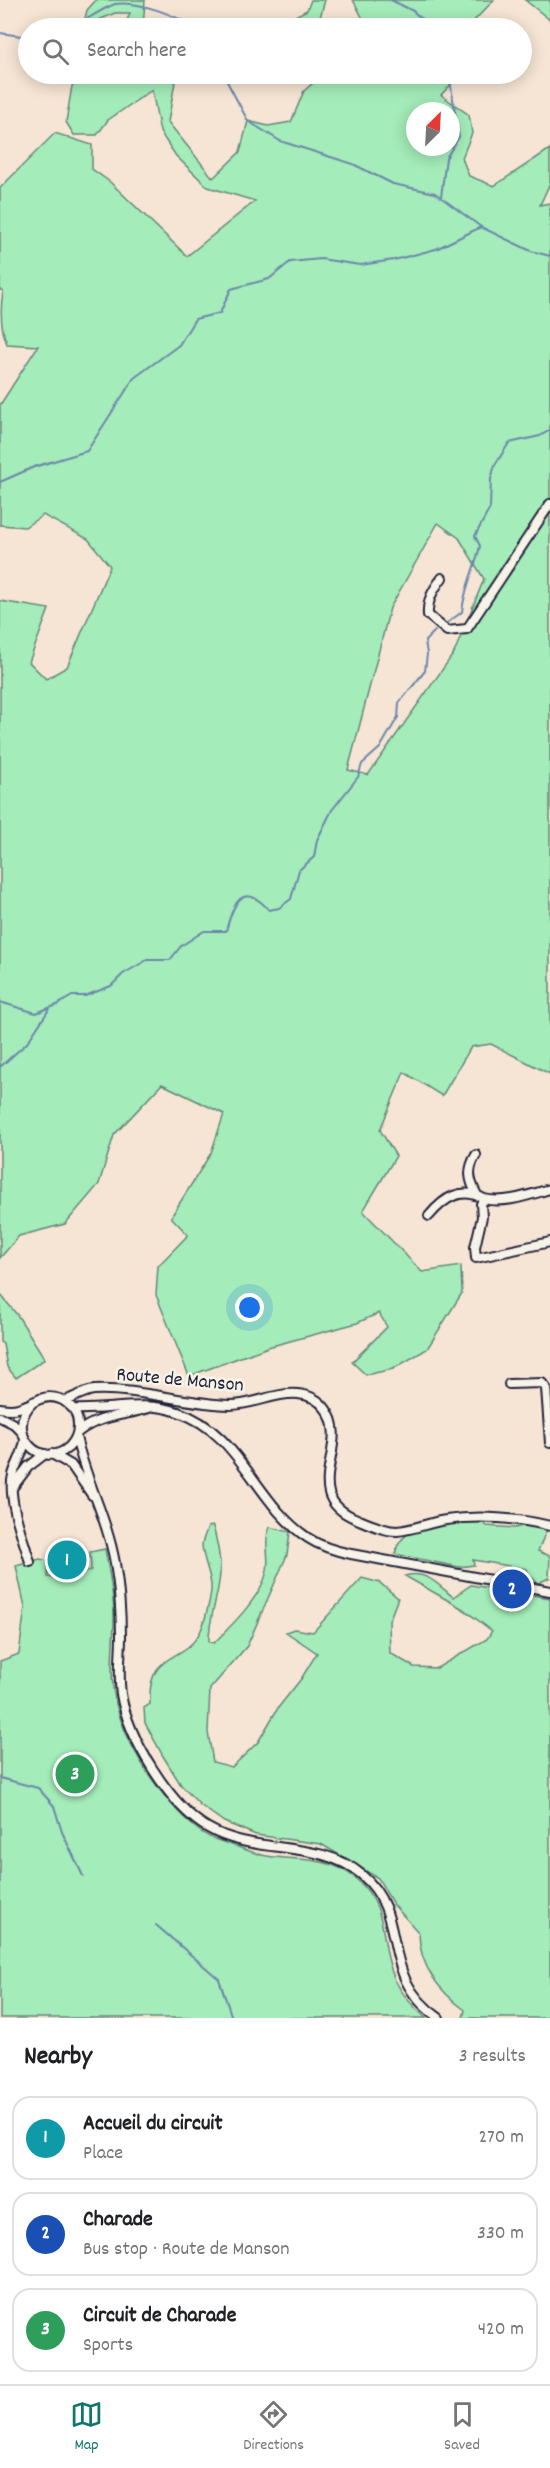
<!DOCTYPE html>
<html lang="en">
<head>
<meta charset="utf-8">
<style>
	:root { --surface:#fff; --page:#f6f6f6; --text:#202124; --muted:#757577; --line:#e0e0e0; --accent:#0f766e }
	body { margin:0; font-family:Dekko,sans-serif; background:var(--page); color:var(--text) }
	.compass { position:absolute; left:406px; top:102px; width:54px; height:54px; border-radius:50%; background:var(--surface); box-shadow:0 3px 15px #0003; rotate:24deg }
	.you { position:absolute; left:250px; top:1308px; width:21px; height:21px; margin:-15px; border:4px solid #fff; border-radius:50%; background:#1a73e8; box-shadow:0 0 0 9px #1a73e833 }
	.badge { display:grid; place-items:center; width:39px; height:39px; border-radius:50%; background:var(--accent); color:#fff; font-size:20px; font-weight:700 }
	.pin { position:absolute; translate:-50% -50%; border:3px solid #fff; box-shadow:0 2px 6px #0006 }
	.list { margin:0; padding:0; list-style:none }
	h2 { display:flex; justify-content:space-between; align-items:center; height:78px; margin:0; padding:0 24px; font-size:26px }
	h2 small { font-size:20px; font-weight:400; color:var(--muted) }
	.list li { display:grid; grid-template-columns:39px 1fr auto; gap:18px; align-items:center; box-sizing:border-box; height:84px; margin:0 12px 12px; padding:0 12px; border:2px solid var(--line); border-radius:18px }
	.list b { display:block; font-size:22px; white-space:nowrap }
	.list p { margin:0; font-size:20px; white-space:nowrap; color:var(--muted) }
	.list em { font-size:20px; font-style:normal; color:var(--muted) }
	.icon { flex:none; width:33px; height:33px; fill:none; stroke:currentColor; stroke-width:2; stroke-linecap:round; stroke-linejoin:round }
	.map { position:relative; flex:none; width:550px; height:2018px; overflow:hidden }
	.search { position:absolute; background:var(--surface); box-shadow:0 3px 15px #0003; left:18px; right:18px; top:18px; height:66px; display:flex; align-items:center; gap:15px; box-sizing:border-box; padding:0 21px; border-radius:33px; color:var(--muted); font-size:22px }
	.sheet { height:366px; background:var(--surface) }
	nav { display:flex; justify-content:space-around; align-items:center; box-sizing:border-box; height:84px; border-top:2px solid var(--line); background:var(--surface); font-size:16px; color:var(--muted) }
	nav a { display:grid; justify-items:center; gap:3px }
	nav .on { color:var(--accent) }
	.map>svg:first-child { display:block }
</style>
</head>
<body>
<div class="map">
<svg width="550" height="2018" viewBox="0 0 550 2018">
	<rect width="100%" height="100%" fill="#f6e5d4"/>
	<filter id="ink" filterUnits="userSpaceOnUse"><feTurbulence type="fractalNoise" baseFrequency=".0167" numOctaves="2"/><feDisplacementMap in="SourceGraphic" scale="12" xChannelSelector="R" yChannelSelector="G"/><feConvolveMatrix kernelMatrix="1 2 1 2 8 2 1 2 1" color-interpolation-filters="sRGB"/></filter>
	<g filter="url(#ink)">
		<!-- green -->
		<path fill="#a4ecb9" stroke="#63877a" stroke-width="1.5" fill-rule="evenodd" d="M96 0H145L143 28H124L130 13H115L83 27 87 10Z
			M311 0H325L317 28H294L288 24 295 16 307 10Z
			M353 0H494L471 24 470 28H368Z
			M525 0H550V20Z
			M79 74H170L175 82 168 122 213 178 240 152 248 121 268 126 291 122 304 91 323 74H461L441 95 469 115 472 133 462 158 469 176 494 186 550 149V183L540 205 550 203V1074L491 1044 471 1047 442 1096 404 1072 380 1130 396 1156 363 1211 422 1272 461 1266 462 1293 427 1349 393 1369 366 1375 352 1362 387 1327 379 1313 357 1323 268 1347 189 1376 156 1295 158 1266 188 1235 171 1217 211 1153 224 1114 162 1084 114 1135 99 1184 65 1224 19 1236 0 1258V601L49 609 29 662 46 679 67 667 110 566 88 539 43 515 25 527 0 525V405L38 346 7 344C0 327 0 310 3 291L0 290V188L55 133 92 145V169L110 182 187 256 255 201 208 187 176 156 160 132 152 90 108 120 97 135H74L66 122 72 86ZM415 111H451V147H415ZM438 523 459 538 484 579 454 653 368 775 348 770 390 608Z
			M0 1294 18 1316 45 1359 16 1378 7 1367 3 1344 0 1342Z
			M452 1521H481L487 1526 515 1528 529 1524 547 1529 538 1551 550 1556 549 1578 538 1583 529 1575 527 1569 473 1560 474 1565 459 1567 395 1554C400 1527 430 1526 452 1521Z
			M213 1526C217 1541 221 1557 220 1573 219 1596 208 1619 209 1642L214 1643C231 1626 263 1595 267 1570 270 1556 263 1541 270 1527L290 1532 287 1555 247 1646 210 1689 208 1732 213 1762 232 1767 258 1742 278 1708 301 1679 317 1653 286 1632 294 1629 313 1632 362 1578 380 1583 398 1598 389 1621 390 1653 414 1667 437 1668 487 1639 492 1631 463 1609 405 1576C427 1570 437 1584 453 1597L471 1585 550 1598V2018H463L465 2010C440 1992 419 1966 419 1933L393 1904 378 1878 321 1844 256 1835 224 1822 200 1805 181 1785 163 1756 145 1723 144 1708 150 1704C147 1648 185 1665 201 1630 205 1621 212 1594 211 1585 210 1572 202 1557 202 1544 203 1539 206 1532 208 1527Z
			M105 1549C109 1571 114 1595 114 1617 114 1643 109 1672 115 1699 124 1743 161 1800 196 1828 206 1837 219 1841 232 1845 244 1849 256 1854 267 1856 297 1861 329 1856 354 1877 393 1910 377 1940 395 1980 403 1996 413 2007 426 2018H0V1661L19 1654 25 1607 16 1566 40 1559 48 1561V1577L65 1580 91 1570 90 1552Z"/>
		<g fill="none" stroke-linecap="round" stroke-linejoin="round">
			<!-- stream -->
			<path stroke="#6c87ac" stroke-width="2" d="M391 0 413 11 432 28
				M69 28C85 22 99 10 115 4 141 0 176 17 199 28
				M0 33 28 37
				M223 74 248 121 280 141 353 164 393 184 435 193 481 227 531 251 550 256
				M441 197 446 158 459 137 449 74
				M0 482 34 467 87 451 134 378 179 345 195 319 220 313 231 289 269 279 290 262 321 259 360 265 394 260 436 249 481 227
				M447 623 462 612C464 589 475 568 480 546L475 536 490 508 491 479 495 465 509 443 540 436 550 430
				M0 1002 36 1013 57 1005 72 996H85L111 986 123 974 147 960H170L181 946 204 931H226C233 904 242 880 269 910L279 908 291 899 299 870 314 857 317 840 332 810 358 777 362 764 380 748 398 717 399 703 425 671 427 654 425 641 435 631
				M0 1067 27 1043 50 1008
				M0 1778 38 1788 54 1806 62 1832 83 1876
				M156 1925 219 1979 232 2018"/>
			<!-- minor casing -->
			<g stroke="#22223b" stroke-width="12">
				<path id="minor" d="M442 578C433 590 427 600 428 615L447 631 467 629 550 504
					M476 1155C467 1170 469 1180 477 1195
					M550 1189C529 1195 505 1204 484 1199L481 1204 482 1217 475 1247 476 1258 550 1242
					M429 1216C444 1198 461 1186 484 1199
					M509 1384 542 1383 546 1388 550 1443
					M64 1401C74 1398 84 1391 94 1390 139 1388 186 1404 230 1405 254 1405 275 1392 298 1394 309 1395 318 1399 325 1408 354 1444 296 1495 357 1519 369 1524 384 1531 397 1531 413 1530 430 1522 446 1520 479 1515 518 1518 550 1526
					M0 1408C6 1409 12 1410 18 1408 26 1406 33 1402 40 1399 59 1392 79 1407 78 1426 78 1434 75 1441 69 1447 40 1472 3 1431 33 1402
					M73 1409C109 1411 142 1400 178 1412 240 1432 256 1504 308 1538 320 1546 336 1551 351 1554L550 1591
					M0 1417 14 1424 22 1432
					M78 1432C100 1415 124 1416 149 1408
					M76 1437C86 1481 107 1518 115 1563 119 1587 121 1611 121 1635 121 1654 118 1674 121 1694 128 1738 170 1806 208 1828 256 1856 319 1838 362 1875 411 1917 376 1975 439 2018
					M25 1440C23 1456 16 1463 13 1475 7 1498 23 1538 30 1562
					M52 1454 71 1465 92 1495
					M12 1488 28 1467 45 1454"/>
			</g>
			<!-- minor -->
			<use href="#minor" stroke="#f7f3e8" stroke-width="8"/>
		</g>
	</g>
	<g text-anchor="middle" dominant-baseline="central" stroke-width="5" stroke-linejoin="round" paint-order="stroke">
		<!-- street labels -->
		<g font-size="20" fill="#22223b" stroke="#f7f3e8">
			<text transform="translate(180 1381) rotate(5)">Route de Manson</text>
		</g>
	</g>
</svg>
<svg class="compass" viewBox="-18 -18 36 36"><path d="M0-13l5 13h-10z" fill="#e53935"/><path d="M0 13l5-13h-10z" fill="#757577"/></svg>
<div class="you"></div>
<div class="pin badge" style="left:67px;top:1560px;background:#0f9aa8">1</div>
<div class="pin badge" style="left:512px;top:1589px;background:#1a4fb4">2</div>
<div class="pin badge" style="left:75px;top:1774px;background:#2e9e5b">3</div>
<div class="search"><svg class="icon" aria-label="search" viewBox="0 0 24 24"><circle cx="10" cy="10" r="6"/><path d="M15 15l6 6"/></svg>Search here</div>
</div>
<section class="sheet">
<h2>Nearby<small>3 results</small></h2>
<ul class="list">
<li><span class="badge" style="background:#0f9aa8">1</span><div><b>Accueil du circuit</b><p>Place</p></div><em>270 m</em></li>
<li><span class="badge" style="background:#1a4fb4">2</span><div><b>Charade</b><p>Bus stop · Route de Manson</p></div><em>330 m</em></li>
<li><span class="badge" style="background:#2e9e5b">3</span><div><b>Circuit de Charade</b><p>Sports</p></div><em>420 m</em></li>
</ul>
</section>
<nav>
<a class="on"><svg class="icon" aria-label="map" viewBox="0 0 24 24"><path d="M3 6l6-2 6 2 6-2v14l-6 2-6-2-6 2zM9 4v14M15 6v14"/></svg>Map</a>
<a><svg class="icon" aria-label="directions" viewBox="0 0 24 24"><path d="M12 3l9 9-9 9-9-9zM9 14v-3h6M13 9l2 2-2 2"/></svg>Directions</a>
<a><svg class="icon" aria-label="saved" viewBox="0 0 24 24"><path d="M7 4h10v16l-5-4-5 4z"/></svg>Saved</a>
</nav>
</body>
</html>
